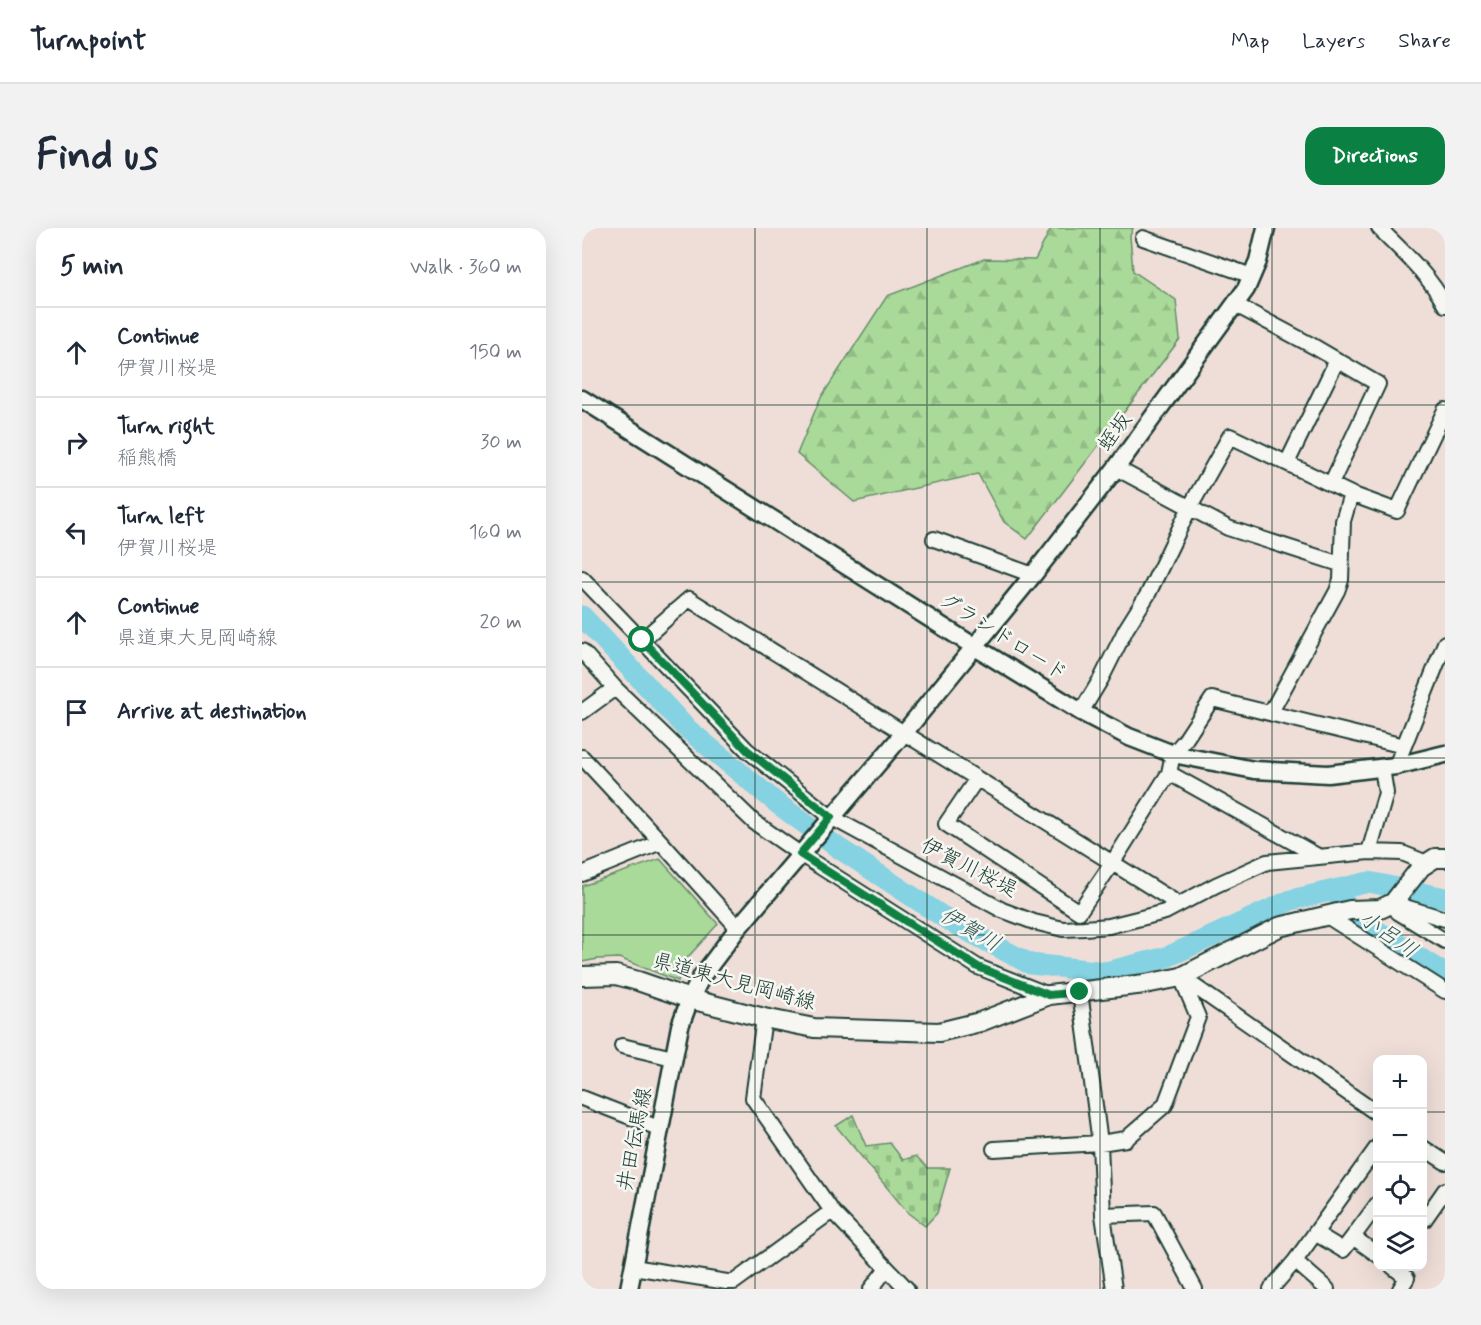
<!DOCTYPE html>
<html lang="en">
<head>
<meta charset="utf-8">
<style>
	:root { --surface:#fff; --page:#f2f2f3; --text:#1f2937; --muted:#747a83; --line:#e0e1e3; --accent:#0b8043 }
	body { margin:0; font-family:Mynerve,"Klee One",sans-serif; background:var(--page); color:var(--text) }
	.controls { position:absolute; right:18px; bottom:18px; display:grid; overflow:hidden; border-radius:12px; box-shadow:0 6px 24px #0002 }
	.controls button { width:54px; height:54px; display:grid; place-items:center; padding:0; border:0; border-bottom:2px solid var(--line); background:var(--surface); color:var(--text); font:30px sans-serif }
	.stop { position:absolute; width:18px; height:18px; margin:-14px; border:4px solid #0b8043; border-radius:50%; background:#fff }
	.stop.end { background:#0b8043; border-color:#fff; box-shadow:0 2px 6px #0008 }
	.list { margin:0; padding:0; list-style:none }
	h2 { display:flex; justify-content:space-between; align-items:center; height:78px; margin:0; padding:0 24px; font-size:26px }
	h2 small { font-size:20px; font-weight:400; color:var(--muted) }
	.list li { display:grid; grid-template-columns:39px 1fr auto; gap:18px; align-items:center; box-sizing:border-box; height:90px; padding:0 24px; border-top:2px solid var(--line) }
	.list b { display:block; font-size:22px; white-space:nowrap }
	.list p { margin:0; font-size:20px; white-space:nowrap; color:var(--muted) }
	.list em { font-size:20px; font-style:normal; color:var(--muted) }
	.icon { flex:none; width:33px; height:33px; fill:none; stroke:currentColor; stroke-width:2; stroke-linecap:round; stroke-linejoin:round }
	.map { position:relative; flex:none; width:863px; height:1061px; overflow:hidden; border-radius:18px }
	header { display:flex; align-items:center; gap:36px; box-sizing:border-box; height:84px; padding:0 30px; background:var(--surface); border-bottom:2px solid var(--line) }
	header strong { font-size:28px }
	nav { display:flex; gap:33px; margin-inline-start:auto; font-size:21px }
	.intro { display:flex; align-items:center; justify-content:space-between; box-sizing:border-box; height:144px; padding:0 36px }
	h1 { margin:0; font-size:42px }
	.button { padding:15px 27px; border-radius:18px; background:var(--accent); color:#fff; font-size:21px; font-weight:700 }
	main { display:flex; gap:36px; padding:0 36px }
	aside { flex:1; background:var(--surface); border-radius:18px; box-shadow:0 6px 24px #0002 }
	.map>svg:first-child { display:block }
</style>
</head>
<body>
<header>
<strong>Turnpoint</strong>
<nav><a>Map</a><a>Layers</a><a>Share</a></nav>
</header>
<div class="intro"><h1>Find us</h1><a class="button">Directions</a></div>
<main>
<aside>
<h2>5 min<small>Walk · 360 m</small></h2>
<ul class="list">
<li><svg class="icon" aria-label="ahead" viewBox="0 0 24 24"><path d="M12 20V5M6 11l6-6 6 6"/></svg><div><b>Continue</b><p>伊賀川桜堤</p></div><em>150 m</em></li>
<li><svg class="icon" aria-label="right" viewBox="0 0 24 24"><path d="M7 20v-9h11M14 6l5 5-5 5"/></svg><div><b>Turn right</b><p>稲熊橋</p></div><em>30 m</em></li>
<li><svg class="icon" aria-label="left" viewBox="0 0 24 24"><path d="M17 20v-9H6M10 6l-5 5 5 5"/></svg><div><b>Turn left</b><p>伊賀川桜堤</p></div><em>160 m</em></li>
<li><svg class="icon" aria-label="ahead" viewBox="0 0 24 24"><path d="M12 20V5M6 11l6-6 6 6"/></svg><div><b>Continue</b><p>県道東大見岡崎線</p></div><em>20 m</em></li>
<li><svg class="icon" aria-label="arrive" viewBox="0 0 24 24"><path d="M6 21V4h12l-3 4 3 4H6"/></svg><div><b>Arrive at destination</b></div></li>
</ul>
</aside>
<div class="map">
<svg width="863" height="1061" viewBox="0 0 863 1061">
	<defs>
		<pattern id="forest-firs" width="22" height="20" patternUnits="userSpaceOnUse" patternTransform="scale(1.5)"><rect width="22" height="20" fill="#aada9a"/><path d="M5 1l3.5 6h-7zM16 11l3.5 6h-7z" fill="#92bc85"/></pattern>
		<pattern id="cemetery-stones" width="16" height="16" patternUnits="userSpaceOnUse" patternTransform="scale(1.5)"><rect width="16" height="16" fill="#aada9a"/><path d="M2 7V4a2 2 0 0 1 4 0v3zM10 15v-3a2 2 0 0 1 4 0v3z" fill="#92bc85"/></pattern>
	</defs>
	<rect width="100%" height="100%" fill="#efded8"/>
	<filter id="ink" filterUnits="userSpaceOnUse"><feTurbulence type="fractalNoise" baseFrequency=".0167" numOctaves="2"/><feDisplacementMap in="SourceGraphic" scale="12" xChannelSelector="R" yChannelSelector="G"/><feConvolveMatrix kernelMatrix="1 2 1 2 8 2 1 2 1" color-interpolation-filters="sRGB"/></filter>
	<g filter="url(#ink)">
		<!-- grass -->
		<path fill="#aada9a" stroke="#648c67" stroke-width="1.5" d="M78 631 136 696 106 729 96 753 37 730 16 731 0 734V658Z"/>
		<!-- forest -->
		<path fill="url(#forest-firs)" stroke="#648c67" stroke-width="1.5" d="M469 0H551L548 8 551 43 594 72 598 111 445 311 422 294 396 246 272 274 215 226 238 171 305 68 402 31 453 32Z"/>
		<!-- cemetery -->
		<path fill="url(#cemetery-stones)" stroke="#648c67" stroke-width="1.5" d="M271 887 284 918 308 915 321 932 334 928 346 940H368L355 985 343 998 326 985 254 898Z"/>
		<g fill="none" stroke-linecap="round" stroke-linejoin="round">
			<!-- river -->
			<path stroke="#84d2e2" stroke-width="21" d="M0 388 103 499 196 576 255 619 369 694 448 736 524 744 585 729 709 672 787 654 863 670
				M758 671 783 695 863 746"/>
			<!-- minor casing -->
			<g stroke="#1f3d34" stroke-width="18">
				<path id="minor" d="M797 0C821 24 847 47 863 77
					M561 10 670 48
					M654 77 731 118 796 156 749 256
					M705 235 755 132
					M534 240 646 300 758 336
					M352 311 451 347
					M0 350 165 522 249 589 420 682 452 694 481 701 502 700 527 698 583 684 634 657 685 634 787 624 820 625 845 635
					M60 412 107 371 590 672
					M0 423 33 460 172 594 218 626 396 739 467 767
					M0 484 33 460
					M499 484 519 451 544 401 566 366 608 279 648 208 769 266 815 283 863 182
					M689 484 755 363 759 352 761 293 769 266
					M0 529 79 614 156 700
					M814 538 863 415
					M394 552 364 596 497 684 531 634 587 545
					M787 624 804 565 800 540
					M734 627 587 545 591 526 603 512 630 471 822 518
					M0 646 79 614
					M811 675 816 684 863 713
					M813 676 863 691
					M745 688 863 763
					M599 749 796 886
					M498 764 518 915 521 987 532 1061
					M182 790 171 870 250 983 325 1061
					M40 818 91 830
					M0 870 79 901
					M840 919 863 934
					M412 921 518 915 544 911 583 877 616 789 599 749
					M521 987 572 985 613 1061
					M840 990 842 992 863 962
					M733 1005 761 1022 771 1009 796 1027
					M771 1009 796 975
					M713 1033 745 1061
					M810 1038 825 1050 818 1061
					M51 1039 145 1054H152L250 983
					M289 1061 305 1040
					M689 1061 713 1033 796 918"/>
			</g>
			<!-- tertiary casing -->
			<g stroke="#1f3d34" stroke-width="21">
				<path id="tertiary" d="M0 171 393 419 499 484 547 509 591 526 672 542 746 546 814 538 863 526
					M47 1061 98 798 108 771 120 748 156 700 322 505 451 347 534 240 664 61 676 33 684 0"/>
			</g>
			<!-- secondary casing -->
			<g stroke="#1f3d34" stroke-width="22">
				<path id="secondary" d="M0 748 34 747 56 753 108 771 182 790 232 800 357 804 398 794 467 767 563 756 599 749 697 699 768 682 798 681 811 675 839 639 853 630H863"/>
			</g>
			<!-- minor -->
			<use href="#minor" stroke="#f6f6f2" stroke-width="14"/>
			<!-- tertiary -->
			<use href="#tertiary" stroke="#f6f6f2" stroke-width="16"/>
			<!-- secondary -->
			<use href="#secondary" stroke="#f6f6f2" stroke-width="18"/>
		</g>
	</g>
	<g fill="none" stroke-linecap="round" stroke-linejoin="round" filter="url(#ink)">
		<!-- route -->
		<path stroke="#0b8043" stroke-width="8" d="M60 412 165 522 249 589 218 626 396 739 467 767 498 764"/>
	</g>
	<!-- grid -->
	<path fill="none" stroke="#1f3d34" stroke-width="1.5" stroke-opacity="0.55" d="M173 0V1061M345 0V1061M518 0V1061M690 0V1061M0 177H863M0 354H863M0 530H863M0 707H863M0 884H796M840 884H863"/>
	<g text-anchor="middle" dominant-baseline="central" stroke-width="5" stroke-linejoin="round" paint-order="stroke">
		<!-- street labels -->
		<g font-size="21" fill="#1f3d34" stroke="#f6f6f2">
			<text transform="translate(533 204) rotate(-54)">蛭坂</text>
			<text transform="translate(421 409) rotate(32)">グランドロード</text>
			<text transform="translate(387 640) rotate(27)">伊賀川桜堤</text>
			<text transform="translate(152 754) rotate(15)">県道東大見岡崎線</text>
			<text transform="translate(53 911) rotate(-79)">井田伝馬線</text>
		</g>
		<!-- water labels -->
		<g font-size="22" font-style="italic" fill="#335b57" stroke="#f6f6f2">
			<text transform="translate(388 702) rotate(30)">伊賀川</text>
			<text transform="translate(806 707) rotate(35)">小呂川</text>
		</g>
	</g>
</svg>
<div class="controls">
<button>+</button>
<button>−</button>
<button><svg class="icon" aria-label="locate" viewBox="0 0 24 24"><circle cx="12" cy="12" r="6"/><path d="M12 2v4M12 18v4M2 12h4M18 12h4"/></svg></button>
<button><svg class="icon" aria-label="layers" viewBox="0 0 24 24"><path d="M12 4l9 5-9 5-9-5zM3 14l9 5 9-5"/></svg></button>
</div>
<div class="stop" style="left:60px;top:412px"></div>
<div class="stop end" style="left:498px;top:764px"></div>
</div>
</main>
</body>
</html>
